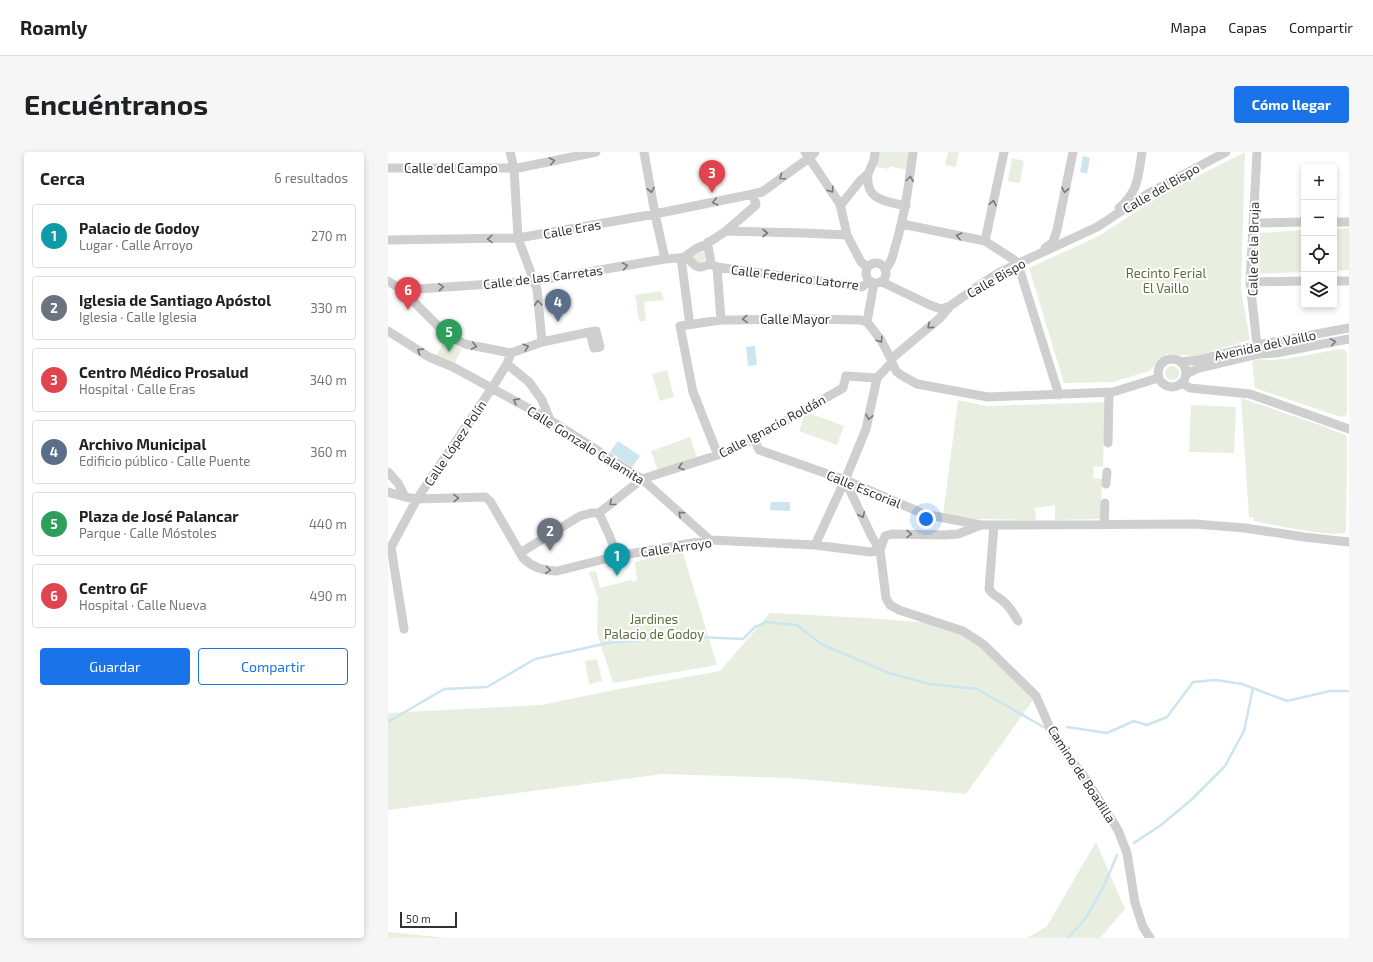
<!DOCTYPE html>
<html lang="es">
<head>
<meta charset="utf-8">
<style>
	:root { --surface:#fff; --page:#f6f6f6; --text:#202124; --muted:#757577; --line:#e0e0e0; --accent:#1a73e8 }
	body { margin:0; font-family:"Exo 2",sans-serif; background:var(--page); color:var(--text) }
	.controls { position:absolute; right:12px; top:12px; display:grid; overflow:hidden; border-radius:4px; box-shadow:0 2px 6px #0003 }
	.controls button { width:36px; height:36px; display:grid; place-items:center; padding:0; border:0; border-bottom:1px solid var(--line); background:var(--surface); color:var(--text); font:20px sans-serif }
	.scale { position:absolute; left:12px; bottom:10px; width:57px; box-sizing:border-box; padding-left:4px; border:2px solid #323232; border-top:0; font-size:11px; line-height:14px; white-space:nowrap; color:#323232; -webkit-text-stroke:3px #fff; paint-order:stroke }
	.you { position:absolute; left:538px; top:367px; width:14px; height:14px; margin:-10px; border:3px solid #fff; border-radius:50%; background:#1a73e8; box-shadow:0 0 0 6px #1a73e833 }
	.badge { display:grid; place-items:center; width:26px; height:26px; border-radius:50%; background:var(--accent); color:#fff; font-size:13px; font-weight:700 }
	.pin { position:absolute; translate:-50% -33px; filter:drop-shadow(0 1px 2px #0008) }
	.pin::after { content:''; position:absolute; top:21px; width:14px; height:12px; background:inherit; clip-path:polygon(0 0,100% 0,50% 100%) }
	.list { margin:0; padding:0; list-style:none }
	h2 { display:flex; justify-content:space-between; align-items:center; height:52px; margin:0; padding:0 16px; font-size:17px }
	h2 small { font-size:13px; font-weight:400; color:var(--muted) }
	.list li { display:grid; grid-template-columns:26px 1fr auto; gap:12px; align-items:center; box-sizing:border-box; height:64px; margin:0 8px 8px; padding:0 8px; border:1px solid var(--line); border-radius:4px }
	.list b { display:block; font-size:15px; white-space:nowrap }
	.list p { margin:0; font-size:13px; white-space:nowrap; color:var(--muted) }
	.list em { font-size:13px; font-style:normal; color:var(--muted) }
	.actions { display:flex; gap:8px; padding:12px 16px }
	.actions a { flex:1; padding:9px 0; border:1px solid var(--accent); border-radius:4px; text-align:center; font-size:14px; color:var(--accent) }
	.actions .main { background:var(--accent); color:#fff }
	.icon { flex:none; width:22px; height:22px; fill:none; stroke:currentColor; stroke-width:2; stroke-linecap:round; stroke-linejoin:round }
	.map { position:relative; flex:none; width:961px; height:786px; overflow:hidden; border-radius:4px }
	header { display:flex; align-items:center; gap:24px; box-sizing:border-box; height:56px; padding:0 20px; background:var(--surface); border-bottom:1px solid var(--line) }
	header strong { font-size:19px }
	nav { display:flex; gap:22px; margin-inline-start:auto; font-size:14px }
	.intro { display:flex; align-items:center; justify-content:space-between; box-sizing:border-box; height:96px; padding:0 24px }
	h1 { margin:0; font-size:28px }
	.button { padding:10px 18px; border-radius:4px; background:var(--accent); color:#fff; font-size:14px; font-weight:700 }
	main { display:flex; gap:24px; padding:0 24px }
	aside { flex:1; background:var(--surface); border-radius:4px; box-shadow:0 2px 6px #0003 }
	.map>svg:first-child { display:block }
</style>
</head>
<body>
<header>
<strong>Roamly</strong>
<nav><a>Mapa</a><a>Capas</a><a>Compartir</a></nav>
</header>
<div class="intro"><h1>Encuéntranos</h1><a class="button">Cómo llegar</a></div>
<main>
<aside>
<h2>Cerca<small>6 resultados</small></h2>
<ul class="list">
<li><span class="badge" style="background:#0f9aa8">1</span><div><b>Palacio de Godoy</b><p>Lugar · Calle Arroyo</p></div><em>270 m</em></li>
<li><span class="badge" style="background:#6b7280">2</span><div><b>Iglesia de Santiago Apóstol</b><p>Iglesia · Calle Iglesia</p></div><em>330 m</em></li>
<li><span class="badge" style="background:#e0444e">3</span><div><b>Centro Médico Prosalud</b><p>Hospital · Calle Eras</p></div><em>340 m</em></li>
<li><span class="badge" style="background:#5c6f8a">4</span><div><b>Archivo Municipal</b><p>Edificio público · Calle Puente</p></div><em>360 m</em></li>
<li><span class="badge" style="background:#2e9e5b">5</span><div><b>Plaza de José Palancar</b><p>Parque · Calle Móstoles</p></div><em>440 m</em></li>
<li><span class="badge" style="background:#e0444e">6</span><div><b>Centro GF</b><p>Hospital · Calle Nueva</p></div><em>490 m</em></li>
</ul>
<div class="actions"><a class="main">Guardar</a><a>Compartir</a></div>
</aside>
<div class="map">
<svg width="961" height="786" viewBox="0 0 961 786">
	<rect width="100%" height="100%" fill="#fff"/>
	<!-- green -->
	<path fill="#e9efe0" d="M490 0H521L519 18 502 14 501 17 488 15Z
		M560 0H571L568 15 557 13Z
		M857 0 853 137 862 188 808 204 778 202 761 219 725 230 676 231 641 116 711 84 780 39Z
		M624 6 636 9 632 31 620 29Z
		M961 76V118L946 119V77Z
		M916 78V120L869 122 872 81Z
		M312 98 318 102V107L311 112 304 105 305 103Z
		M273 139 276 148 256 150 258 169H251L247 143Z
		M56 190 74 196 66 213 48 204Z
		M951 197H956L959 201V259C959 263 957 264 953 265L867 236 864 210C870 204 877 209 885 208 907 206 930 201 951 197Z
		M777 221a7 7 0 1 1 14 0a7 7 0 1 1-14 0Z
		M279 218 286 245 272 249 264 222Z
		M853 246 935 274 957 283 959 285V298L958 380C948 387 881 372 866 369L865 365H861Z
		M570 248 598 254 717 250 715 315 706 314 705 326 714 327 713 367 667 368V353L647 356 648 368 587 367 555 363Z
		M803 253 848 255 846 301 801 300Z
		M418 260 456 274 449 293 411 279Z
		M302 285 309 305 270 319 263 299Z
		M294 398 329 513 225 531 209 481 210 446 201 420 208 419 212 436 243 428 244 430 249 429 247 410Z
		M382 461 480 466 554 472 575 479 648 544 578 642 402 626 275 622 0 658V561L153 553 226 538 332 519Z
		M209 507 214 529 201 532 197 509Z
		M708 690 737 757 712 786H639L659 774Z
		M0 780 60 786H0Z"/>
	<!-- water -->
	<path fill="#cce5ef" d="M695 4 702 6 699 22 692 20Z
		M367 194 369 213 360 214 358 195Z
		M230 289 252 304 244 315 222 300Z
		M383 350H402V359L382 358Z"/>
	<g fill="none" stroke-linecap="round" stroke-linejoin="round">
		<!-- stream -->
		<path stroke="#cce5ef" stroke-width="2.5" d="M0 570 56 537 99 535 147 507 220 491 256 488 286 484 355 487 367 475 378 470 409 473 433 492 501 521 541 532 589 537 659 577
			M679 575 719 581 746 569 759 573 779 565 805 530 828 528 854 532 899 549 942 539H961
			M746 691 773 673 803 648 837 614 856 579 865 536
			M680 786 697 767 715 736 729 703"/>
		<!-- street -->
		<path stroke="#cfcfcf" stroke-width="9" d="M122 0 126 16 130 86 149 137 154 190
			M256 0 267 62 277 107
			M417 0 452 52 459 83 473 110 479 115
			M869 0 862 130 869 193
			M0 16H130L208 0
			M480 22C477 49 498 49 518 54
			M452 54 472 29 480 22 486 8 487 0
			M731 56C751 39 750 24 754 0
			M946 70H961
			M865 71 916 70
			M514 72 597 89 631 111 632 119 671 243
			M338 79 416 81 459 83
			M0 88 130 86 267 62 365 42 374 40 421 6 427 0
			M597 89 616 0
			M320 90C319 98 324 104 322 112
			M657 96 665 90 669 78 685 0
			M293 106 301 166
			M295 106 309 96 317 93 338 79 368 53 365 42
			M478 121a10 10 0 1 1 20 0a10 10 0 1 1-20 0Z
			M322 112 329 115 474 135 482 129
			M329 115 333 168
			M497 118C504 111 505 102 508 92 517 62 521 31 525 0
			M496 127V131L542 153 553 157 562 154
			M0 129 14 138 60 184 77 192 123 201 154 190 202 180 208 179 212 195 206 196 202 180
			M946 129H961
			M862 130 916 129
			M14 138 147 129 277 107C283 107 291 105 297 106 309 110 304 120 322 112
			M479 170 486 131
			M0 179 41 205 65 215 162 268 254 327 322 388
			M770 221a14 14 0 1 1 28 0a14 14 0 1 1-28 0Z
			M504 210 503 207 552 166 562 154 593 132 612 120 709 75 761 41 838 0
			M504 210 508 219 513 223 529 232 600 245 725 240 770 226
			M793 210 810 208 869 193 961 176
			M119 212 141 230 154 248 162 268
			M798 222 811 216 870 202 888 201 961 187
			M489 226 504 210
			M794 231 802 236 862 242 961 277
			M366 287 371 298 457 328 536 362 593 373
			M720 291 721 240
			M330 303 305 240 292 174 333 168H345L424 167 472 168 479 170 493 188 503 207
			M0 320 10 331 17 345
			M457 328 484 385 492 398 498 446 502 453 511 458 575 479 595 492 648 544 666 585 697 626 730 678 739 701 747 751 755 775 762 786
			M718 332 719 320
			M0 340 17 345 29 347 97 345 102 349 135 406C145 416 156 419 169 419L229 404 322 388 427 393 482 400 492 398
			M211 361 222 385 229 404
			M716 372 717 351
			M606 373 601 437C604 443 611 445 616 450 622 455 626 462 630 469
			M427 393 457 328 478 277 489 226
			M492 398 497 384 504 382 556 383 570 382 593 373H606L807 372 857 376 916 385 961 390
			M132 401 192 364 203 361H211L254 327 330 303 366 287 455 236 458 224 489 226
			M16 477 3 395 29 347 104 236 119 212 123 201"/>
	</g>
	<!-- one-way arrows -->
	<defs><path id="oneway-chevron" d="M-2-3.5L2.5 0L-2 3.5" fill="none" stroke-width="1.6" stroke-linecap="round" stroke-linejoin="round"/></defs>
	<g stroke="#797979">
		<use href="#oneway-chevron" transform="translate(164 9) rotate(-11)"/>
		<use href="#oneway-chevron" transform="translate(394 25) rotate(145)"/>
		<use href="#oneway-chevron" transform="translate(522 27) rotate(-83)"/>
		<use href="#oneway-chevron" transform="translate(263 38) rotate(80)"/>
		<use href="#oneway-chevron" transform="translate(443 38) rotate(56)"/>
		<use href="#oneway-chevron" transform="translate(677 38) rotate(101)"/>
		<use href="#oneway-chevron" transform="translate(327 50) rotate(169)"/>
		<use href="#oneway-chevron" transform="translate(605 51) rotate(-78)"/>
		<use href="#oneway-chevron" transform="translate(377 81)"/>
		<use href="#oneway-chevron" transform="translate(571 84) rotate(-168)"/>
		<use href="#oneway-chevron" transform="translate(102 87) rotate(179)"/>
		<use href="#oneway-chevron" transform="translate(237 114) rotate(-10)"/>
		<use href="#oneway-chevron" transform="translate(53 135) rotate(-4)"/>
		<use href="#oneway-chevron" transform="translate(150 151) rotate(-95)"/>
		<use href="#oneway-chevron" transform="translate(357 167) rotate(178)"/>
		<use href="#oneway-chevron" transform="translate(542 174) rotate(140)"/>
		<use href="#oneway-chevron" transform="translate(492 188) rotate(57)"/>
		<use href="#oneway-chevron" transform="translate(945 190) rotate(-10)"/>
		<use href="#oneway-chevron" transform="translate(86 194) rotate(10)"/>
		<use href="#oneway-chevron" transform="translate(138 195) rotate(-19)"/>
		<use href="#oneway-chevron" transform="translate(32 199) rotate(-148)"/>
		<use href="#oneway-chevron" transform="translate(128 249) rotate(-151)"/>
		<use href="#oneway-chevron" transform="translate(481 265) rotate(102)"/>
		<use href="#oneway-chevron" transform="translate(293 315) rotate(163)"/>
		<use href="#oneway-chevron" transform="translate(68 346) rotate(-2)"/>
		<use href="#oneway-chevron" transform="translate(224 351) rotate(141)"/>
		<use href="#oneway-chevron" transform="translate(293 362) rotate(-138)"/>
		<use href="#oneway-chevron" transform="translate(474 363) rotate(65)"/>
		<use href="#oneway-chevron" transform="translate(521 382) rotate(1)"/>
		<use href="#oneway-chevron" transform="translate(160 418) rotate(8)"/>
	</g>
	<g text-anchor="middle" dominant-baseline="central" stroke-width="4" stroke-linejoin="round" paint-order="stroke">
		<!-- street labels -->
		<g font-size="13" fill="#323232" stroke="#fff">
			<text x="63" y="16">Calle del Campo</text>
			<text transform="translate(773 36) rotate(-30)">Calle del Bispo</text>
			<text transform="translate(184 77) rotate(-10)">Calle Eras</text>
			<text transform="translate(865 97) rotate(-89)">Calle de la Bruja</text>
			<text transform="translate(155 125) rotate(-7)">Calle de las Carretas</text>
			<text transform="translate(407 125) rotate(7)">Calle Federico Latorre</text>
			<text transform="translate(608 126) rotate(-30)">Calle Bispo</text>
			<text x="407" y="167">Calle Mayor</text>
			<text transform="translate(877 193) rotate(-12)">Avenida del Vaillo</text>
			<text transform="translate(384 274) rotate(-28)">Calle Ignacio Roldán</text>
			<text transform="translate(67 291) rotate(-56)">Calle López Polín</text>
			<text transform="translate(198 293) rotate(32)">Calle Gonzalo Calamita</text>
			<text transform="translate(476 337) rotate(22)">Calle Escorial</text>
			<text transform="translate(288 395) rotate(-8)">Calle Arroyo</text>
			<text transform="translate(694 622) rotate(57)">Camino de Boadilla</text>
		</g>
		<!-- park labels -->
		<g font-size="13" fill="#5b703c" stroke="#fff">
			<text x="778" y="121">Recinto Ferial<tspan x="778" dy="15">El Vaillo</tspan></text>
			<text x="266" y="467">Jardines<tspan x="266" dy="15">Palacio de Godoy</tspan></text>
		</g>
	</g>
</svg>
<div class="controls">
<button>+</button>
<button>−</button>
<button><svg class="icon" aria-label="locate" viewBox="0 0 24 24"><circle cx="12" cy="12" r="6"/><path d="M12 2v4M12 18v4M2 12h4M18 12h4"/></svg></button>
<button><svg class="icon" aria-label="layers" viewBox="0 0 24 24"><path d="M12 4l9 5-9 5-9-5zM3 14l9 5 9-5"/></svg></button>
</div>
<div class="scale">50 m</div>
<div class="you"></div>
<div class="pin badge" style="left:229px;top:424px;background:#0f9aa8">1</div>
<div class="pin badge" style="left:162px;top:399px;background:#6b7280">2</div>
<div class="pin badge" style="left:324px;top:41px;background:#e0444e">3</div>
<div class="pin badge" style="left:170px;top:170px;background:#5c6f8a">4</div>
<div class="pin badge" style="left:61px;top:200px;background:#2e9e5b">5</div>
<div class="pin badge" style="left:20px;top:158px;background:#e0444e">6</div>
</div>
</main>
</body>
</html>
